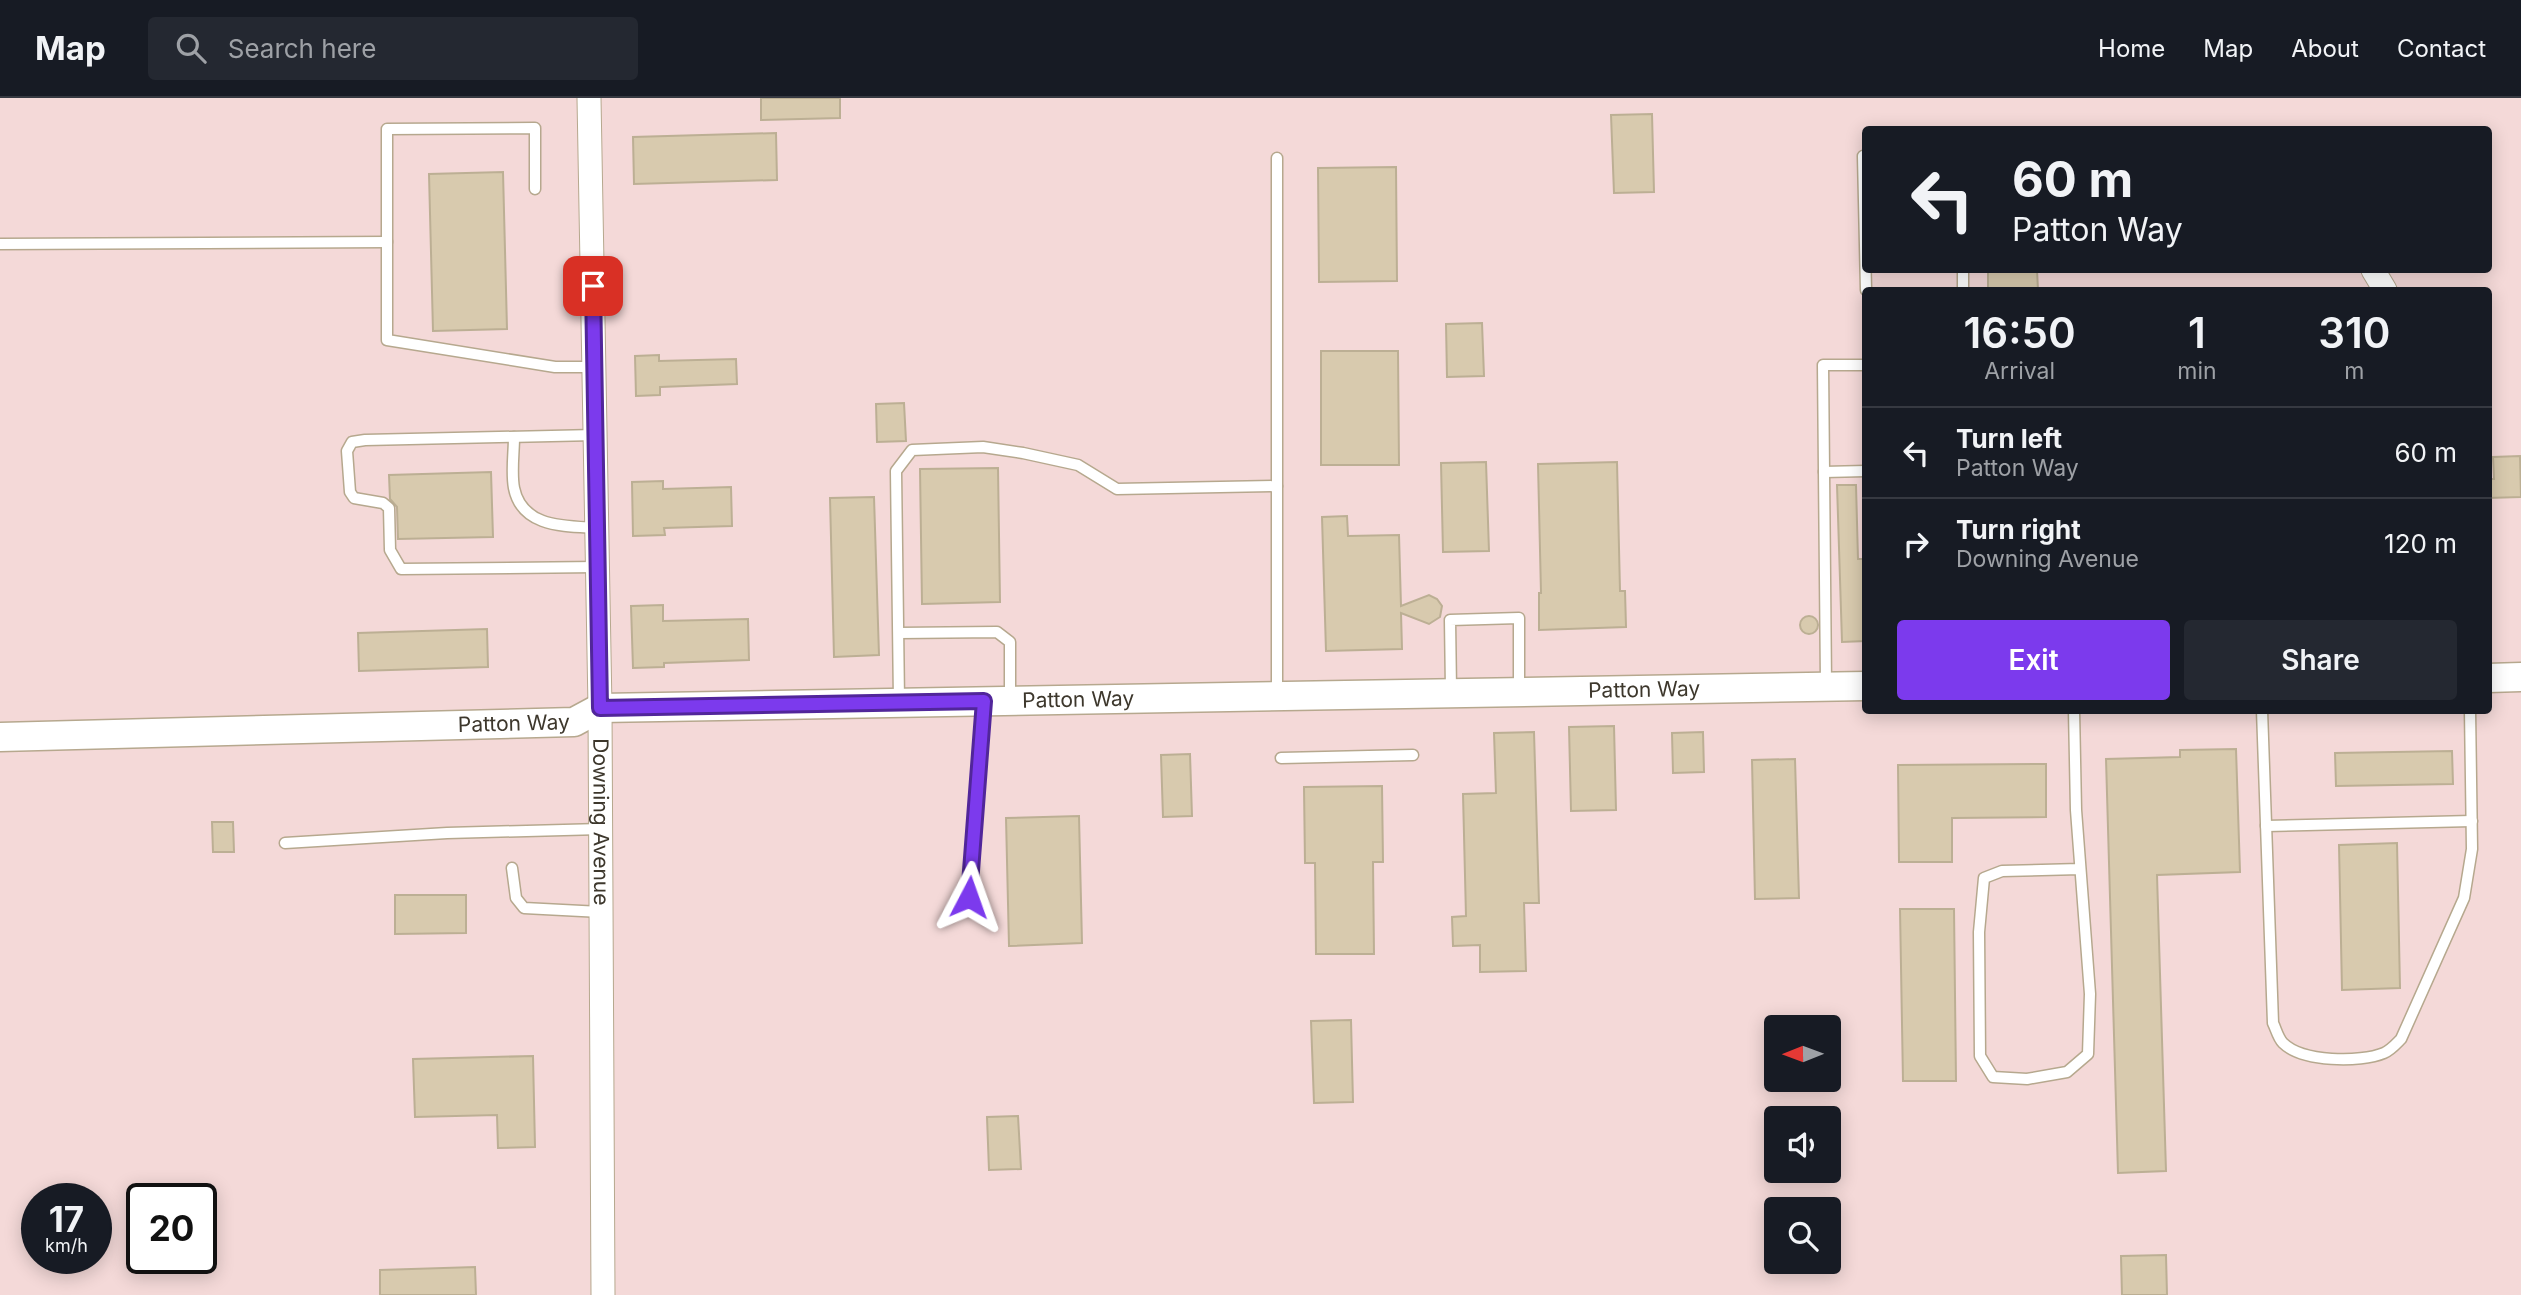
<!DOCTYPE html>
<style>
:root{--surface:#171b24;--page:#242831;--text:#f1f3f6;--muted:#9ea1a6;--line:#363941;--accent:#7c3aed}
body{margin:0;font-family:Inter,sans-serif;background:var(--page);color:var(--text);height:100vh;display:flex;flex-direction:column;font-size:26px;white-space:nowrap}
*{box-sizing:border-box;margin:0}
p{font-size:23px;color:var(--muted)}
.icon{flex:none;width:38px;height:38px;fill:none;stroke:currentColor;stroke-width:2;stroke-linecap:round;stroke-linejoin:round}
.map{position:relative;flex:1;overflow:hidden}
.panel{position:absolute;left:1862px;top:189px;width:630px;height:427px;display:flex;flex-direction:column;background:var(--surface);border-radius:7px;box-shadow:0 4px 18px #0003}
.panel>*{flex:none}
.hud{position:absolute;left:1862px;top:28px;width:630px;height:147px;border-radius:7px;box-shadow:0 4px 18px #0003;background:#171b24;color:var(--text);overflow:hidden}
.needle{width:46px;rotate:269deg}
.tools{position:absolute;left:1764px;top:917px;display:grid;gap:14px}
.tools a{display:grid;place-items:center;width:77px;height:77px;border-radius:7px;background:var(--surface);box-shadow:0 4px 18px #0003;font-size:35px}
.speed{position:absolute;left:21px;top:1085px;display:flex;gap:14px;font-size:35px;font-weight:700;text-align:center}
.speed>*{display:grid;place-content:center;width:91px;height:91px;border-radius:50%;background:var(--surface);box-shadow:0 4px 18px #0003;line-height:1}
.speed small{font-size:18px;font-weight:400}
.speed .limit{border:4px solid #111;border-radius:10px;background:#fff;color:#111}
.pin{position:absolute;display:grid;place-items:center;width:60px;height:60px;color:#fff;margin:-30px;border-radius:14px;box-shadow:0 4px 10px #0006}
.me{position:absolute;width:77px;margin:-38px;rotate:4deg;stroke-linejoin:round;filter:drop-shadow(0 0 5px #0008)}
.turn{display:flex;align-items:center;gap:24px;height:147px;padding:0 35px;font-size:32px}
.turn .icon{width:91px;height:91px;stroke-width:2.5}
.turn b{display:block;font-size:49px;line-height:60px}
.eta{display:flex;justify-content:space-evenly;align-items:center;height:119px;text-align:center}
.eta b{font-size:42px;font-weight:600;line-height:49px}
.button{display:flex;gap:14px;margin-top:auto;padding:14px 35px}
.button a{flex:1;height:80px;border-radius:7px;background:var(--accent);color:#fff;font-size:28px;font-weight:600;line-height:80px;text-align:center}
.button a+a{background:var(--page);color:var(--text)}
ul{padding:0;list-style:none}
li{display:flex;align-items:center;gap:21px;height:91px;padding:0 35px;border-top:2px solid var(--line)}
li div{flex:1}
li b{display:block;font-size:26px}
li em{font-style:normal}
header{display:flex;align-items:center;gap:42px;box-sizing:border-box;height:98px;padding:0 35px;background:var(--surface);border-bottom:2px solid var(--line)}
header strong{font-size:33px}
nav{display:flex;gap:38px;margin-inline-start:auto;font-size:24px}
.search{width:490px;height:63px;background:var(--page);display:flex;align-items:center;gap:18px;box-sizing:border-box;padding:0 24px;border-radius:7px;color:var(--muted);font-size:26px}
.map>svg:first-child{display:block}
.industrial{fill:#f4d9d8;fill-rule:evenodd}
.building{fill:#d8caae;stroke:#bcaf94;stroke-width:2}
.lines{fill:none;stroke-linecap:round;stroke-linejoin:round}
.service-casing{stroke:#b6a88e;stroke-width:13}
.minor-casing{stroke:#b6a88e;stroke-width:25}
.tertiary-casing{stroke:#b6a88e;stroke-width:31}
.service{stroke:#fff;stroke-width:10}
.minor{stroke:#fff;stroke-width:23}
.tertiary{stroke:#fff;stroke-width:28}
.route-casing{stroke:#51269a;stroke-width:18}
.route{stroke:#7c3aed;stroke-width:12}
.labels{text-anchor:middle;stroke-width:6;stroke-linejoin:round;paint-order:stroke}
.street-label{font-size:21px;fill:#3d372c;stroke:#fff}
</style>
<header>
<strong>Map</strong>
<div class="search"><svg class="icon" aria-label="search" viewBox="0 0 24 24"><circle cx="10" cy="10" r="6"/><path d="M15 15l6 6"/></svg>Search here</div>
<nav><a>Home</a><a>Map</a><a>About</a><a>Contact</a></nav>
</header>
<div class="map">
<svg width="2521" height="1197" viewBox="0 0 2521 1197">
<rect width="100%" height="100%" fill="#f7e9cd"/>
<path class="industrial" d="M0,0h2521v1197h-2521zM1866,32h622v140h-622zM1866,192h622v420h-622zM1776,929h53v53h-53zM1776,1020h53v53h-53zM37,1101h59v59h-59zM142,1101h59v59h-59zM1776,1111h53v53h-53z"/>
<g class="building">
<path d="M761,0h79v20l-79,2z"/>
<path d="M1652,16l2,78 -40,1 -3,-78z"/>
<path d="M776,35l1,47 -143,4 -1,-47z"/>
<path d="M1396,69l1,114 -78,1 -1,-114z"/>
<path d="M503,74l4,157 -74,2 -4,-157z"/>
<path d="M1988,172h49l1,20h-50z"/>
<path d="M1482,225l2,53 -37,1 -1,-53z"/>
<path d="M1321,253h77l1,114h-78z"/>
<path d="M659,257v6l77,-2 1,25 -77,3v8l-24,1 -1,-40z"/>
<path d="M904,305l2,38 -29,1 -1,-38z"/>
<path d="M2520,358l1,41 -33,1v-19h6l-1,-22z"/>
<path d="M1486,364l3,89 -46,1 -2,-89z"/>
<path d="M1617,364l3,129h5l1,36 -87,3v-37h2l-3,-129z"/>
<path d="M998,370l2,134 -78,2 -2,-135z"/>
<path d="M491,374l2,65 -95,2 -1,-32 -7,-8 -1,-24z"/>
<path d="M663,383v8l68,-2 1,39 -68,2 1,7 -32,1 -1,-54z"/>
<path d="M1837,387h19l2,74h8v82l-24,1z"/>
<path d="M874,399l5,158 -45,2 -4,-159z"/>
<path d="M1347,418l1,20 51,-1 2,71 28,-11 8,4 5,7 -2,11 -11,7 -28,-11 1,36 -76,2 -4,-134z"/>
<path d="M663,507v16l85,-2 1,41 -85,3v4l-31,1 -2,-62z"/>
<circle cx="1809" cy="527" r="9"/>
<path d="M487,531l1,38 -129,4 -1,-38z"/>
<path d="M1614,628l2,84 -45,1 -2,-84z"/>
<path d="M1534,634l5,171h-15l2,68 -46,1v-27l-27,1 -1,-29 14,-1 -3,-122 33,-1 -2,-60z"/>
<path d="M1703,634l1,40 -31,1 -1,-40z"/>
<path d="M2236,651l4,123 -83,3 9,296 -48,2 -12,-414 74,-2v-7z"/>
<path d="M2452,653l1,33 -117,2 -1,-33z"/>
<path d="M1190,656l2,62 -29,1 -2,-62z"/>
<path d="M1795,661l4,139 -44,1 -3,-139z"/>
<path d="M2046,666v53l-94,1v44h-53l-1,-97z"/>
<path d="M1382,688l1,76h-10l1,92h-58l-1,-91h-10l-1,-76z"/>
<path d="M1079,718l3,127 -73,3 -3,-128z"/>
<path d="M212,724h21l1,30h-21z"/>
<path d="M2397,745l3,145 -58,2 -3,-145z"/>
<path d="M395,797h71v38l-71,1z"/>
<path d="M1900,811h54l2,172h-53z"/>
<path d="M1351,922l2,82 -39,1 -3,-82z"/>
<path d="M533,958l2,91 -37,1 -1,-33 -82,2 -2,-58z"/>
<path d="M1018,1018l3,53 -32,1 -2,-53z"/>
<path d="M2166,1157l1,40h-45l-1,-39z"/>
<path d="M475,1169l1,28h-96v-25z"/>
</g>
<g class="lines">
<g class="service-casing">
<g id="service">
<path d="M1866,58h-3l3,134"/>
<path d="M1277,60v536"/>
<path d="M535,91v-61l-148,1v211l168,27h39"/>
<path d="M0,146l387,-2"/>
<path d="M1963,172v20"/>
<path d="M595,337l-230,5 -13,2 -5,9 3,41 4,6 29,5 6,5 1,42 11,19 196,-2"/>
<path d="M514,339c0,16 -3,35 0,51 8,40 51,38 83,40"/>
<path d="M1824,374l42,-1"/>
<path d="M899,535l98,-1 13,10v56"/>
<path d="M1826,586l-3,-319h43"/>
<path d="M1451,592l-1,-70 69,-2v72"/>
<path d="M899,603l-3,-230 16,-21 71,-3 40,6 55,12 39,24 160,-3"/>
<path d="M2074,612l2,100 14,184 -2,60 -21,18 -40,7 -34,-2 -13,-21 -1,-124 5,-54 18,-7 78,-2"/>
<path d="M2262,612l11,313c3,6 5,15 10,20 19,19 77,20 101,10 7,-3 12,-9 17,-14l63,-141 8,-49 -2,-139"/>
<path d="M1281,660l132,-3"/>
<path d="M2266,728l206,-5"/>
<path d="M285,745l162,-10 154,-4"/>
<path d="M512,770l4,30 8,10 77,4"/>
<path d="M969,799l14,-193"/>
</g>
</g>
<g class="minor-casing">
<g id="minor">
<path id="s1" d="M589,0l11,610 3,587"/>
<path d="M2373,172l12,20"/>
</g>
</g>
<g class="tertiary-casing">
<g id="tertiary">
<path d="M2488,580l33,-1"/>
<path id="s2" d="M0,639l574,-15 26,-14 1266,-22"/>
</g>
</g>
<use href="#service" class="service"/>
<use href="#minor" class="minor"/>
<use href="#tertiary" class="tertiary"/>
</g>
<g class="lines">
<g class="route-casing">
<path id="route" d="M593,188l7,422 384,-7 -15,196"/>
</g>
<use href="#route" class="route"/>
</g>
<g class="labels">
<g class="street-label">
<text dy="7" stroke="none"><textPath href="#s2" startOffset="1648">Patton Way</textPath></text>
<text dy="7" stroke="none"><textPath href="#s2" startOffset="1082">Patton Way</textPath></text>
<text dy="7" stroke="none"><textPath href="#s2" startOffset="514">Patton Way</textPath></text>
<text dy="7" stroke="none"><textPath href="#s1" startOffset="724">Downing Avenue</textPath></text>
</g>
</g>
</svg>
<div class="tools">
<a><svg class="needle" viewBox="-14 -14 28 28"><path d="M0-13l5 13h-10z" fill="#e53935"/><path d="M0 13l5-13h-10z" fill="#9ea1a6"/></svg></a>
<a><svg class="icon" aria-label="sound" viewBox="0 0 24 24"><path d="M4 9h4l5-4v14l-5-4H4zM17 9q2 3 0 6"/></svg></a>
<a><svg class="icon" aria-label="search" viewBox="0 0 24 24"><circle cx="10" cy="10" r="6"/><path d="M15 15l6 6"/></svg></a>
</div>
<div class="speed"><div>17<small>km/h</small></div><div class="limit">20</div></div>
<div class="pin" style="left:593px;top:188px;background:#d93025"><svg class="icon" aria-label="arrive" viewBox="0 0 24 24"><path d="M6 21V4h12l-3 4 3 4H6"/></svg></div>
<svg class="me" style="left:969px;top:799px" viewBox="-20 -20 40 40"><path d="M0-17L14 15 0 8-14 15z" fill="#7c3aed" stroke="#fff" stroke-width="4"/></svg>
<div class="hud">
<div class="turn"><svg class="icon" aria-label="left" viewBox="0 0 24 24"><path d="M17 20v-9H6M10 6l-5 5 5 5"/></svg><div><b>60 m</b>Patton Way</div></div>
</div>
<section class="panel">
<div class="eta">
<div><b>16:50</b><p>Arrival</p></div>
<div><b>1</b><p>min</p></div>
<div><b>310</b><p>m</p></div>
</div>
<ul>
<li><svg class="icon" aria-label="left" viewBox="0 0 24 24"><path d="M17 20v-9H6M10 6l-5 5 5 5"/></svg><div><b>Turn left</b><p>Patton Way</p></div><em>60 m</em></li>
<li><svg class="icon" aria-label="right" viewBox="0 0 24 24"><path d="M7 20v-9h11M14 6l5 5-5 5"/></svg><div><b>Turn right</b><p>Downing Avenue</p></div><em>120 m</em></li>
</ul>
<div class="button"><a>Exit</a><a>Share</a></div>
</section>
</div>
